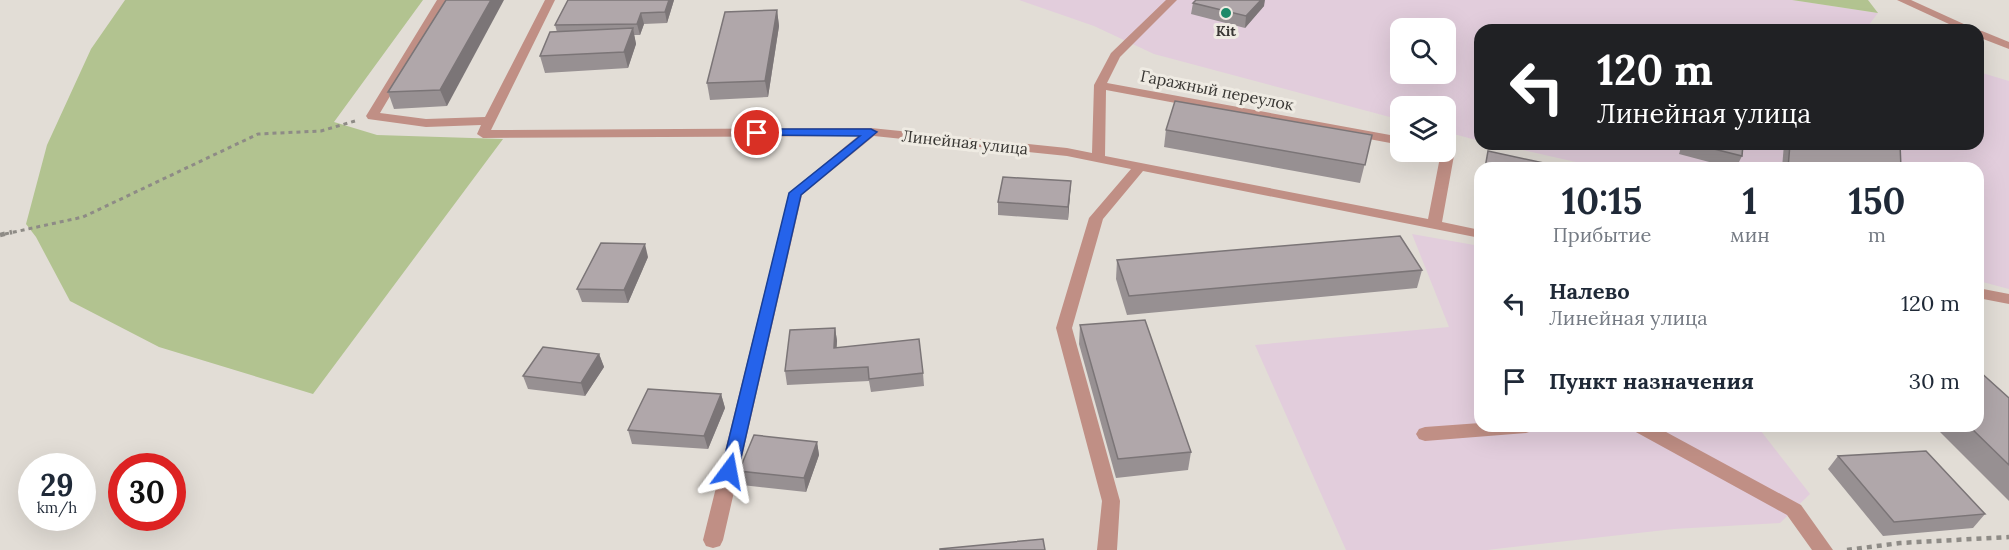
<!DOCTYPE html>
<html lang="ru">
<meta charset="utf-8">
<style>
:root{--surface:#fff;--page:#f6f6f7;--text:#1f2937;--muted:#747a83}
body{margin:0;font-family:Lora,serif;background:var(--page);color:var(--text);height:100vh;display:flex;flex-direction:column;font-size:22px;white-space:nowrap}
*{box-sizing:border-box;margin:0}
p{font-size:20px;color:var(--muted)}
.icon{flex:none;width:33px;height:33px;fill:none;stroke:currentColor;stroke-width:2;stroke-linecap:round;stroke-linejoin:round}
.map{position:relative;flex:1;overflow:hidden}
.details{position:absolute;left:1474px;top:162px;width:510px;height:270px;display:flex;flex-direction:column;background:var(--surface);border-radius:18px;box-shadow:0 6px 24px #0002}
.details>*{flex:none}
.banner{position:absolute;left:1474px;top:24px;width:510px;height:126px;border-radius:18px;box-shadow:0 6px 24px #0002;background:#202124;color:#fff;overflow:hidden}
.fabs{position:absolute;left:1390px;top:18px;display:grid;gap:12px}
.fabs a{display:grid;place-items:center;width:66px;height:66px;border-radius:12px;background:var(--surface);box-shadow:0 6px 24px #0002;font-size:30px}
.speed{position:absolute;left:18px;top:453px;display:flex;gap:12px;font-size:30px;font-weight:700;text-align:center}
.speed>*{display:grid;place-content:center;width:78px;height:78px;border-radius:50%;background:var(--surface);box-shadow:0 6px 24px #0002;line-height:1}
.speed small{font-size:15px;font-weight:400}
.speed .limit{border:9px solid #d22;background:#fff;color:#111}
.pin{position:absolute;display:grid;place-items:center;width:51px;height:51px;color:#fff;margin:-26px;border:3px solid #fff;border-radius:50%;box-shadow:0 2px 6px #0007}
.me{position:absolute;width:66px;margin:-33px;rotate:13deg;stroke-linejoin:round;filter:drop-shadow(0 0 4px #0008)}
.turn{display:flex;align-items:center;gap:21px;height:126px;padding:0 24px;font-size:27px}
.turn .icon{width:78px;height:78px;stroke-width:2.5}
.turn b{display:block;font-size:42px;line-height:51px}
.eta{display:flex;justify-content:space-evenly;align-items:center;height:102px;text-align:center}
.eta b{font-size:36px;font-weight:700;line-height:42px}
ul{padding:0;list-style:none}
li{display:flex;align-items:center;gap:18px;height:78px;padding:0 24px}
li div{flex:1}
li b{display:block;font-size:22px}
li em{font-style:normal}
.map>svg:first-child{display:block}
.industrial{fill:#e2cddc;fill-rule:evenodd}
.green{fill:#b2c390}
.lines{fill:none;stroke-linecap:round;stroke-linejoin:round}
.path-far1{stroke:#8e8b86;stroke-width:3;stroke-dasharray:4 4;stroke-linecap:butt}
.path{stroke:#8e8b86;stroke-width:4.5;stroke-dasharray:5 5;stroke-linecap:butt}
.minor{fill:#c08f85;fill-rule:evenodd}
.wall{fill:#979092}
.shaded-wall{fill:#7b7577}
.building{fill:#b0a7aa;stroke:#7b7577;stroke-width:1.5}
.route{fill:#2563eb;stroke:#184099;stroke-width:1.5}
.poi-dot{fill:#1c8a69;stroke:#efebe3;stroke-width:2}
.labels{text-anchor:middle;stroke-width:6;stroke-linejoin:round;paint-order:stroke}
.far-poi-label{font-size:14px;font-weight:bold;fill:#383633;stroke:#efebe3}
.street-label{font-size:16px;fill:#383633;stroke:#efebe3}
</style>
<div class="map">
<svg width="2009" height="550" viewBox="0 0 2009 550">
<rect width="100%" height="100%" fill="#e2ddd6"/>
<g class="industrial">
<path d="M1019,0h773l86,13 -10,13v4h-388v111l-34,-9v-26h-45v14l-247,-66 -60,-28zM1401,28h45v46h-45z"/>
<path d="M1979,72l30,9v208l-30,-8 -1,-113h-376l-106,-24h482z"/>
<path d="M1412,234l68,12v180h277l53,68 -30,29 -106,6 -187,21h-141l-91,-205 194,-18z"/>
</g>
<g class="green">
<path d="M125,0h298l-89,122 43,13 126,4 -190,255 -154,-47 -89,-46 -34,-64 -10,-13 21,-79 44,-96z"/>
<path d="M1792,0h76l10,13z"/>
</g>
<g class="lines">
<path class="path-far1" d="M5,234l78,-17 175,-83 63,-3 34,-10"/>
<g class="path">
<path d="M0,235l12,-3"/>
<path d="M1847,550l53,-7 109,-6"/>
</g>
<g class="minor">
<path d="M437,0h10l-67,113 46,6 59,-2 60,-117h10l-64,130 380,-2 196,20 25,5 2,-68 17,-32 55,-53h11l-57,57 -13,26 294,54v8l-295,-55 -1,66 323,63 13,-67h5v-6l8,1 1,3 -13,72 38,8v8l-337,-67 -40,48 -31,109 48,173 -3,49h-20l5,-49 -46,-173 33,-110 42,-49 -64,-13 -193,-20 -72,59 -79,345 -3,6 -7,2 -7,-2 -3,-6 86,-347 69,-57 -375,2 -6,-4 4,-9 -55,2 -58,-8 -2,-3z"/>
<path d="M1897,0h14l66,30h-15z"/>
<path d="M1977,30l5,1 27,11v7l-31,-12z"/>
<path d="M1978,288l31,6v10l-31,-6z"/>
<path d="M1480,423v3h55l-3,5 -6,2 -101,8 -6,-2 -3,-5 3,-5 6,-2z"/>
<path d="M1631,426h24l146,79 32,45h-21l-25,-35 -153,-84z"/>
</g>
</g>
<g class="wall">
<path d="M446,0l1,106 -53,3 -6,-17z"/>
<path d="M568,0h106l-7,23 -23,1 -4,11h-6l2,9 -8,24 -83,5 -5,-17 17,-24 -2,-7z"/>
<path d="M1193,3l71,3 -19,22 -54,-14z"/>
<path d="M777,10l2,16 -11,71 -58,3 -3,-17z"/>
<path d="M1166,130l206,5 -12,48 -196,-36z"/>
<path d="M1682,144h61l-1,12 -6,12h-4l-53,-14z"/>
<path d="M1784,144h116l1,24h-119z"/>
<path d="M1071,181l-3,39 -70,-5v-13z"/>
<path d="M1480,188v12h-2z"/>
<path d="M648,257l-20,46 -46,-1 -5,-13z"/>
<path d="M1117,260l305,10 -5,18 -290,27 -11,-36z"/>
<path d="M1080,325l111,127 -3,18 -72,8 -37,-134z"/>
<path d="M835,328l2,13 -1,7 87,25 1,13 -53,6 -2,-11 -82,4 -2,-14z"/>
<path d="M599,354l5,13 -19,29 -57,-7 -5,-13z"/>
<path d="M721,394l4,14 -17,41 -76,-5 -4,-14z"/>
<path d="M2009,398v103l-75,-75h44z"/>
<path d="M817,442l2,13 -13,37 -64,-7 -3,-14z"/>
<path d="M1838,456l147,58 -12,14 -90,8 -55,-67z"/>
</g>
<g class="shaded-wall">
<path d="M491,0h13l-57,106 -7,-16z"/>
<path d="M669,0h5l-7,23 -2,-11z"/>
<path d="M1261,0h4l-1,6 -19,22 1,-12z"/>
<path d="M777,10l2,16 -11,71 -3,-16z"/>
<path d="M641,13l3,11 -4,11 -3,-11z"/>
<path d="M633,28l3,16 -8,24 -4,-16z"/>
<path d="M1071,181l-3,39v-13z"/>
<path d="M645,244l3,13 -20,46 -4,-13z"/>
<path d="M835,328l2,13 -1,20 -2,-13z"/>
<path d="M599,354l5,13 -19,29 -4,-13z"/>
<path d="M721,394l4,14 -17,41 -4,-13z"/>
<path d="M817,442l2,13 -13,37 -2,-14z"/>
</g>
<g class="building">
<path d="M446,0h45l-51,90 -52,2z"/>
<path d="M568,0h101l-4,12 -24,1 -4,11 -82,1z"/>
<path d="M1196,0h65l-15,16 -53,-13z"/>
<path d="M777,10l-12,71 -58,2 18,-71z"/>
<path d="M633,28l-9,24 -84,4 10,-24z"/>
<path d="M1175,101l197,34 -7,30 -199,-35z"/>
<path d="M1694,144h49l-1,12z"/>
<path d="M1790,144h110l1,24h-113z"/>
<path d="M1488,151l79,17h-82z"/>
<path d="M1003,177l68,4 -3,26 -70,-5z"/>
<path d="M1400,236l22,34 -293,26 -12,-36z"/>
<path d="M601,243l44,1 -21,46 -47,-1z"/>
<path d="M1145,320l46,132 -73,7 -38,-134z"/>
<path d="M835,328l-1,20 85,-9 4,34 -54,6 -1,-12 -83,4 5,-41z"/>
<path d="M543,347l56,7 -18,29 -58,-7z"/>
<path d="M1978,370l31,28v67l-40,-39h9z"/>
<path d="M648,389l73,5 -17,42 -76,-6z"/>
<path d="M754,435l63,7 -13,36 -65,-7z"/>
<path d="M1926,451l59,63 -91,8 -56,-66z"/>
<path d="M1043,539l2,11h-105v-1z"/>
</g>
<path class="route" d="M757,129h114l6,3 -76,63 -63,276 -3,4 -6,2 -6,-2 -2,-4 68,-278 71,-57 -107,-1v-5z"/>
<circle class="poi-dot" cx="1226" cy="13" r="6"/>
<g class="labels">
<g class="far-poi-label">
<text x="1226" y="36">Kit</text>
</g>
<g class="street-label">
<text transform="translate(1217 90) rotate(11)" y="6">Гаражный переулок</text>
<text transform="translate(965 142) rotate(6)" y="6">Линейная улица</text>
</g>
</g>
</svg>
<div class="fabs">
<a><svg class="icon" aria-label="search" viewBox="0 0 24 24"><circle cx="10" cy="10" r="6"/><path d="M15 15l6 6"/></svg></a>
<a><svg class="icon" aria-label="layers" viewBox="0 0 24 24"><path d="M12 4l9 5-9 5-9-5zM3 14l9 5 9-5"/></svg></a>
</div>
<div class="speed"><div>29<small>km/h</small></div><div class="limit">30</div></div>
<div class="pin" style="left:757px;top:133px;background:#d93025"><svg class="icon" aria-label="arrive" viewBox="0 0 24 24"><path d="M6 21V4h12l-3 4 3 4H6"/></svg></div>
<svg class="me" style="left:729px;top:471px" viewBox="-20 -20 40 40"><path d="M0-17L14 15 0 8-14 15z" fill="#2563eb" stroke="#fff" stroke-width="4"/></svg>
<div class="banner">
<div class="turn"><svg class="icon" aria-label="left" viewBox="0 0 24 24"><path d="M17 20v-9H6M10 6l-5 5 5 5"/></svg><div><b>120 m</b>Линейная улица</div></div>
</div>
<section class="details">
<div class="eta">
<div><b>10:15</b><p>Прибытие</p></div>
<div><b>1</b><p>мин</p></div>
<div><b>150</b><p>m</p></div>
</div>
<ul>
<li><svg class="icon" aria-label="left" viewBox="0 0 24 24"><path d="M17 20v-9H6M10 6l-5 5 5 5"/></svg><div><b>Налево</b><p>Линейная улица</p></div><em>120 m</em></li>
<li><svg class="icon" aria-label="arrive" viewBox="0 0 24 24"><path d="M6 21V4h12l-3 4 3 4H6"/></svg><div><b>Пункт назначения</b></div><em>30 m</em></li>
</ul>
</section>
</div>
